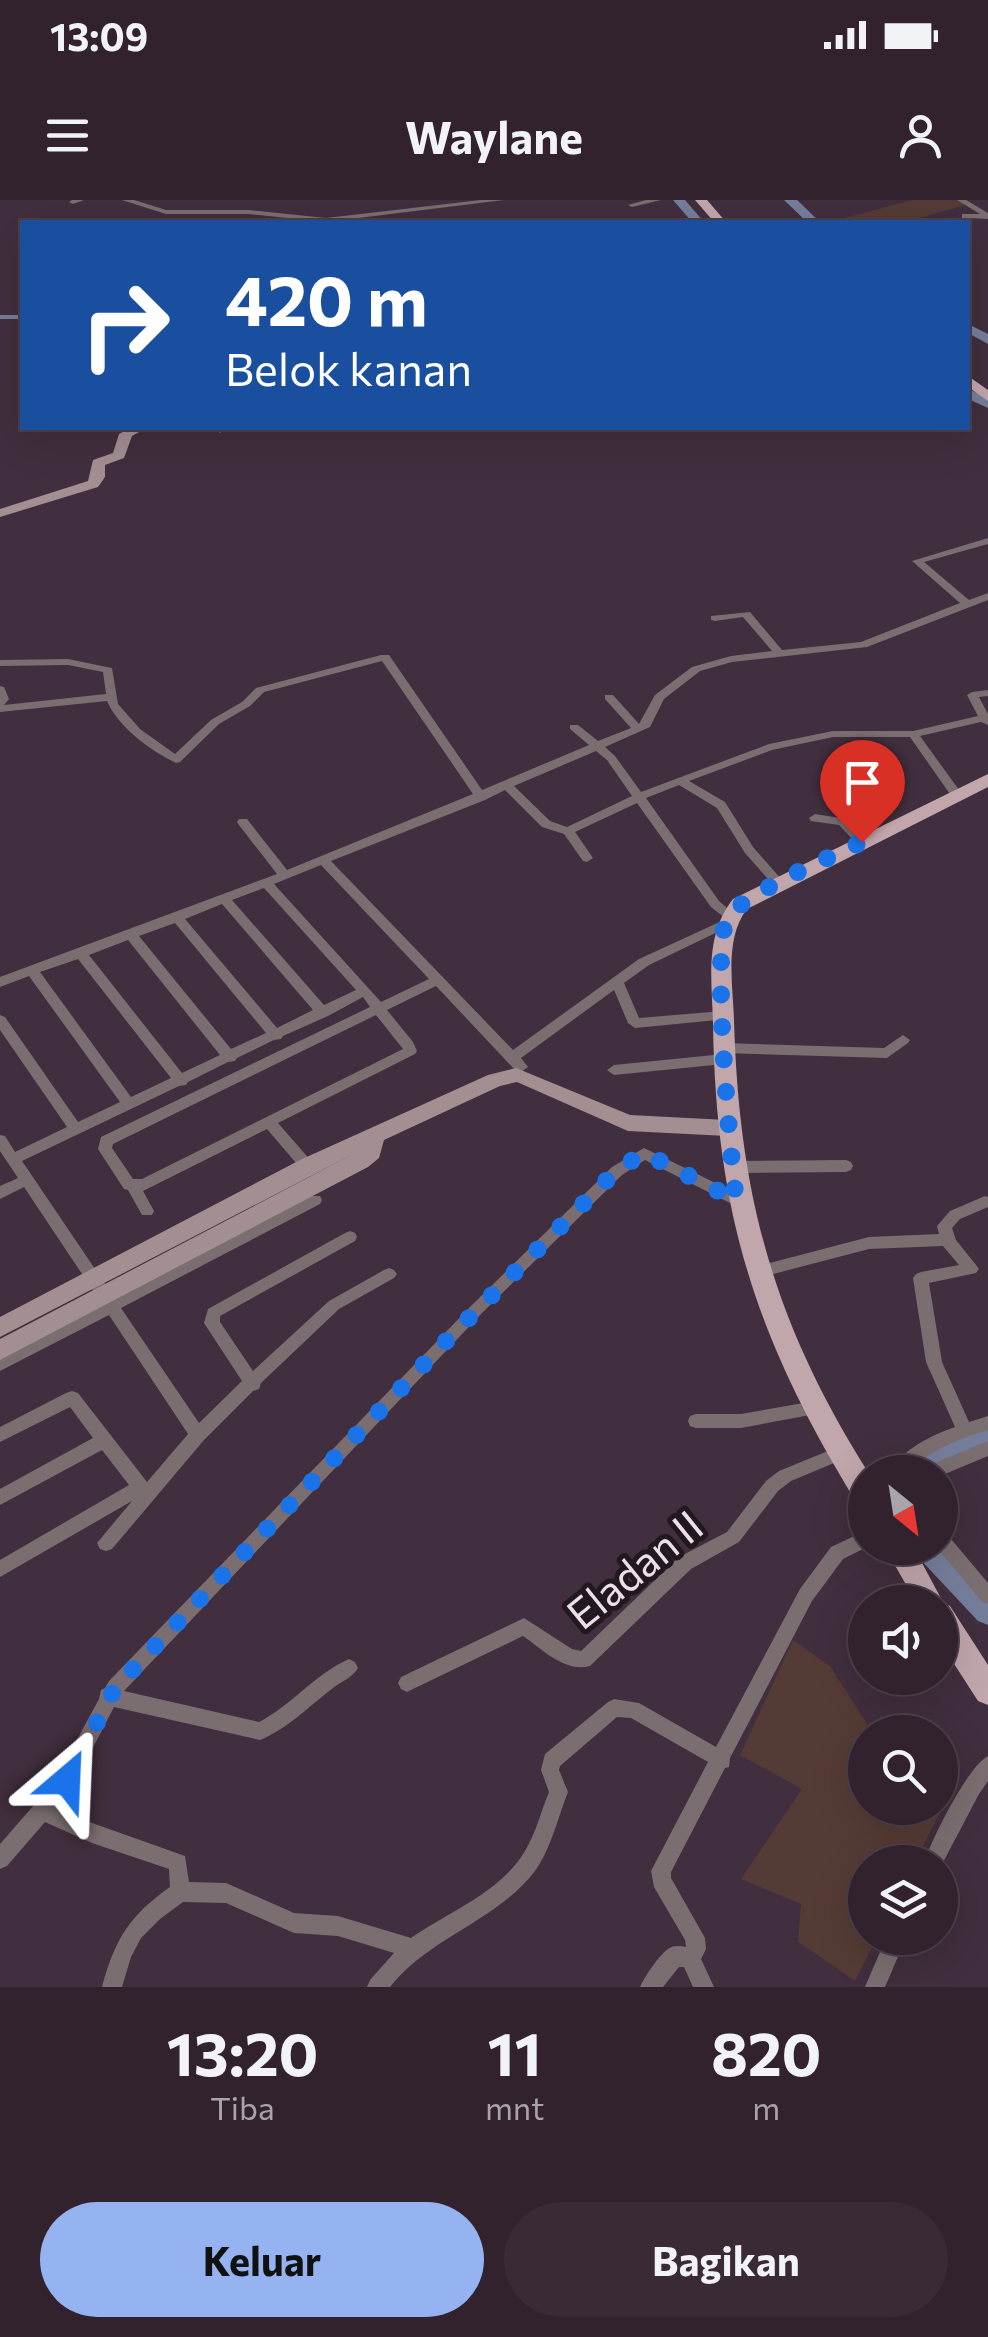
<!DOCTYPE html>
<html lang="id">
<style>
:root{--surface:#31222e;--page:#392a36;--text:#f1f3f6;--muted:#a8a4aa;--line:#4c3f4a;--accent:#95b2f1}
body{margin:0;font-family:Commissioner,sans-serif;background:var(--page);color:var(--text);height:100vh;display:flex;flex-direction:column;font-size:38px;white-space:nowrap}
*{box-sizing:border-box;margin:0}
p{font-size:32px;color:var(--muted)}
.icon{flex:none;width:55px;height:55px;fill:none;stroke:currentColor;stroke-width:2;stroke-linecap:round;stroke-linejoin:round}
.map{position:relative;height:1787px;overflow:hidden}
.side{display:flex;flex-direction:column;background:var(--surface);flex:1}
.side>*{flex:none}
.hud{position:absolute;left:20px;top:20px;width:950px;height:210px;border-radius:0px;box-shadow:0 10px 40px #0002,0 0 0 2px var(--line);background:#1a4fa0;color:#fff;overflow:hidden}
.needle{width:65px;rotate:150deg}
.controls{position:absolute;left:848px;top:1255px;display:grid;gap:20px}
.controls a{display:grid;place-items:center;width:110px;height:110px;border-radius:50%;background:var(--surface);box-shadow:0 10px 40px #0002,0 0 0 2px var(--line);font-size:50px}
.pin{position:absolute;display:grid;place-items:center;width:85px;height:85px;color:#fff;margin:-102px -42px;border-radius:50% 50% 50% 0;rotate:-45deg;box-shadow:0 0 10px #0007}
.pin .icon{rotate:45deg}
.me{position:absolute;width:110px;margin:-55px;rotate:26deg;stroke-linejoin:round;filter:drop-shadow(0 0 8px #0008)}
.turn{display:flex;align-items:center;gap:35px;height:210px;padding:0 40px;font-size:45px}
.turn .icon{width:130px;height:130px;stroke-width:2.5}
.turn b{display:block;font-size:70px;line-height:85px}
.eta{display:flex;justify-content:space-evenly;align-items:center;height:170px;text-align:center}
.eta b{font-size:60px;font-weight:700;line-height:70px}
.primary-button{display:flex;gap:20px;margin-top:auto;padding:20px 40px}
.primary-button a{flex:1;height:115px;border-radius:60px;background:var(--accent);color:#111;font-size:40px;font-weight:700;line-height:115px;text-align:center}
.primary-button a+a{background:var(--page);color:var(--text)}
.status{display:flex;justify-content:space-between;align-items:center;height:70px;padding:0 50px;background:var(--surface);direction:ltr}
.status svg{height:28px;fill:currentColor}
header{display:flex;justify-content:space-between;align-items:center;height:130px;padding:0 40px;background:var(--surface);font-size:45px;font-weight:700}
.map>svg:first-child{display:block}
.green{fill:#553b35}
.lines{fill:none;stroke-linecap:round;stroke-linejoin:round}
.canal{fill:#747e9b;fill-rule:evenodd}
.river{fill:#747e9b;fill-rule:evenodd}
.street{fill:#7b6e71;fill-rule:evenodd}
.secondary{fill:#a38e92;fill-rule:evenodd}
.primary{fill:#c1a6ac;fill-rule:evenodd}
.route{stroke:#1a73e8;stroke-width:18;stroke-dasharray:0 32.4}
.labels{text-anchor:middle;stroke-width:10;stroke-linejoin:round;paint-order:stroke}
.near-street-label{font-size:42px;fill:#ecdfea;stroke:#221920}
</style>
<div class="status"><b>13:09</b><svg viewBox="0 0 49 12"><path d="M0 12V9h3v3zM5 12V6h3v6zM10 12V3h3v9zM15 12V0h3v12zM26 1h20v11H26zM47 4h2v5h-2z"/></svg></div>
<header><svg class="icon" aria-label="menu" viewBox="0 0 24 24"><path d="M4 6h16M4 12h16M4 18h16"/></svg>Waylane<svg class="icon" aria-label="person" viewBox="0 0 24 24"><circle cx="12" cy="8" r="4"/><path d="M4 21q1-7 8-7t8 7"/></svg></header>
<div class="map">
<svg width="988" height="1787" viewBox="0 0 988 1787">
<rect width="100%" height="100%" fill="#412e3e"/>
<g class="green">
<path d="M912,0h48l6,5 -61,17 -64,-3z"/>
<path d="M793,1440l37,26 42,66h-7v76h75v-36l16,9 -41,81h-50v76h12l-22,43 -57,-39 3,-38 -60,-25 61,-90 -62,-34z"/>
</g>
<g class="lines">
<rect class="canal" x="0" y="115" width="22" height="4"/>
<g class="river">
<path d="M673,0h12l19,22h-12z"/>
<path d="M784,0h13l23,22h-13z"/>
<path d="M968,124l20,10v10l-20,-11z"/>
<path d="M968,189l20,9v10l-20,-9z"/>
<path d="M988,1222v24l-19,4 -33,22h-34c10,-25 60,-44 86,-50z"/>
<path d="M940,1341l48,50v34l-10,-4 -60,-64 -4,-9h26z"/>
</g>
<g class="street">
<path d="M72,0h12l-11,4 -4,-2z"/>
<path d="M122,0h12l32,10h83l77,8 155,-18h23l-178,22 -77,-8h-83z"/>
<path d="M646,0h15l-29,7 -4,-2z"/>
<path d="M957,0h9l22,13v6l-19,-1 -1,6 -6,-2v-8h18z"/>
<path d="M214,228h9l1,2 -4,3z"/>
<path d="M988,338v6l-64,18 45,38 19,-7v7l-121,47 -135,15 -32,9 -36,28 -14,28 -45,20 10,9 26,36 128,-48 64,-13h80l65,-15 -11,-21 5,-3 16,-2v6l-9,1 9,17v11l-7,-3 -61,14 42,58 -2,3h-8l-42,-60h-77l-61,13 -83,31 36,21 28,45 30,34 2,3 -2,3h-8l-30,-34 -28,-45 -38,-23 -33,13 73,103 16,14 -2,3h-8l-14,-11 -74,-104 -62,29 18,26 -6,4 -4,-1 -19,-27 -22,-7 -37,-37 -20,10 -154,61 182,189 126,-91 85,-39 4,1 2,3 -2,3 -79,38 -25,18 15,35 84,-7 7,5 -2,3 -93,9 -7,-5 -14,-33 -93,68 7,9 -7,5 -5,-1 -80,-85 -49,24 26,32 4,9 -2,3 -137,69 34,39 2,4 -2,4h-10l-35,-41 -124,62 11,20 -2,4h-10l-14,-25 -4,-1 -26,-40 3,-12 269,-130 -7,-10 -35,19 -45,20 -2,3 -7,1 -37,18 -2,3 -7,1 -40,20 -2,3 -7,1 -157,75 92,136 196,-101h10l2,4 -2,4 -199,104 78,115 43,-42 -38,-58 4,-14 137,-76 5,-2 5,2 2,4 -2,4 -135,75v6l33,49 76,-70 55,-31 5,-2 5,2 3,4 -3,4 -55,31 -78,74 -2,6 -6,2 -49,49 -92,109 -6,2 -6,-2 -3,-6 35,-42 -132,76v-17l129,-75 -27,-35 -102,55v-16l93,-51 -23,-31 -70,35v-15l66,-34 6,-2 6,2 69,89 41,-48 -79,-119 -109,56v-15l102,-52 -78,-117 -24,12v-13l18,-8 -18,-27v-16l5,1 10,16 52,-25 -67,-97v-15l5,2 73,105 42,-20 -91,-126 -29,11v-10l277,-103 -38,-49 -2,-3 2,-3h8l40,51 186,-76 -91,-133 -118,31 -14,14 -31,18 -39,38 -4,1c-25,-12 -58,-36 -69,-62l-107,11v-26l4,1 5,12 -5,6 102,-11 -3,-22 -35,-7 -68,1v-6l68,-1 44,9 6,36 22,25 35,25 36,-34 31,-18 14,-14 125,-33h8l93,135 107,-45 -19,-16v-4h8l20,16 33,-13 -26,-29v-4h8l26,29 16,-29 37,-28 39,-11 41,-5 -29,-34 -28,4 -4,-1v-4l39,-4 32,38 79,-8 99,-39 -48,-42zM596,551l11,9 25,36 -65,31 -17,-6 -36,-35zM321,665l108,114 -48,23 -107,-118zM264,688l92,102 -32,15 -92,-105zM222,704l91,106 -36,18 -92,-109zM175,723l91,110 -35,16 -92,-113zM128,740l92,115 -38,18 -93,-118zM78,759l93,119 -40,19 -91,-125zM376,815l27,34 -261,130h-9l-21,-31 1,-4z"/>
<path d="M815,614l32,5 21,23 -2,3h-8l-19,-20 -28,-4 -2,-3z"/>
<path d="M903,835l7,5 -2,3 -21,15 -164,-5 -7,-5 7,-5 161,5z"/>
<path d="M724,854l7,5 -7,5 -110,11 -7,-5 7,-5z"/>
<path d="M644,948l98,48 2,4 -2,4h-10l-87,-44 -23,15 -141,139 -357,377 135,31c33,-17 56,-48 90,-63l6,3 3,6c-6,10 -16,13 -25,20 -24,18 -44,40 -73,52l-146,-33 -46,89 -11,12 21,10 107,38 4,26 37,1 68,30 44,3 73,22c37,-26 90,-46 114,-87 11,-18 16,-40 24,-59l-8,-22 4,-16 63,-52 6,-3 25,4 77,44 84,-158 31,-42 34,-16v17l-22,11 -31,42 -82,157 -1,9 -4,1 -54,104v6l34,60 1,11 -5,10 13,28h-21l-9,-20h-5l-16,20h-23c4,-9 19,-32 28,-38 6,-4 12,-3 18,-2l-1,-7 -31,-53 -3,-16 57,-109 -77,-44 -14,-1 -57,49 -1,4 9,22c-10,25 -17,57 -33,79 -38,50 -106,66 -145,116h-23l3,-7 24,-27 -56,-17 -44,-3 -68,-30 -43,-1 -23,17 -19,19 -10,19 -9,30h-20c13,-48 27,-71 68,-100l-1,-18 -77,-26 -47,-21 -38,44 -7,3v-25l54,-62 45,-83 2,-9 4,-2 4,-7 362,-375 141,-139z"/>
<path d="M846,960l5,2 2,4 -2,4 -5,2 -114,1 -5,-2 -2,-4 2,-4 5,-2z"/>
<path d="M985,996l3,1v10l-28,12 -8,9 4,12 20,25 3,4 -3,4 -47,10 13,79 27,60 19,-6v14c-29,9 -58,20 -80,42h-18c13,-23 40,-36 65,-45l-29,-65 -13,-84 3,-4 5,-2 38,-7 -16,-19 -74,3 -111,29 -5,-2 -3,-4 3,-4 5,-2 111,-29 70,-3 -2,-8 13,-15z"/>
<path d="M815,1201l6,2 2,5 -2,5 -80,15h-45l-6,-2 -2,-5 2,-5 6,-2h45z"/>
<path d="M988,1241v15l-48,20v-4h-17l2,-5z"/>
<path d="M840,1246l6,2 2,5 -2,5 -55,23 -13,10 -39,51 -48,27 -101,97c-25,7 -48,-17 -67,-30l-110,53 -6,3 -6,-3 -3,-6 3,-6 123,-59 48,31 9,2 98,-94 48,-25 39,-51 13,-10z"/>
<path d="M940,1330l6,3 42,50v21l-6,-2 -45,-54h3z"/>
<path d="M988,1556v25l-9,13 -39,74v-6h-16c8,-23 44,-96 64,-106z"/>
<path d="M886,1738h20l-21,49h-20z"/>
</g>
<g class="secondary">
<path d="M130,228h16l-14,8 -8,22 -19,7v12l-7,10 -98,30v-8l88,-28 5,-21 20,-7 6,-19z"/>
<path d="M516,868l114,47 97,5 7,3 3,5 -3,5 -7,3 -99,-5 -111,-49 -17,4 -116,54 -5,18 -11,9 -368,193v-21l359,-188 -359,186v-20l300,-157 188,-85z"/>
</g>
<g class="primary">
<path d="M695,0h12l19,22h-12z"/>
<path d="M968,176l20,14v11l-20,-14z"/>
<path d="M988,574v13l-241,122c-23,30 -14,75 -13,111 5,176 40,303 134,452h-3v31l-10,-3c-99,-162 -139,-285 -142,-476 -1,-44 -9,-88 20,-125z"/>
<path d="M885,1348h29l30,56 6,2 38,59v40l-10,-4 -38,-59v-40h-24z"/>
</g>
</g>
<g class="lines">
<path class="route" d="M67,1580l48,-92 335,-351 167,-167 27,-17 92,47c-5,-41 -26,-259 -8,-283 17,-24 103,-60 134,-75"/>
</g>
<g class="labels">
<g class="near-street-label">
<text transform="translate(635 1370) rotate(-39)" y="15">Eladan II</text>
</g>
</g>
</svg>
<div class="controls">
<a><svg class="needle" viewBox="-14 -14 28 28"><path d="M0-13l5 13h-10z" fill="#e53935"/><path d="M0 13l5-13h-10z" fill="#a8a4aa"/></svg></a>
<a><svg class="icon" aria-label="sound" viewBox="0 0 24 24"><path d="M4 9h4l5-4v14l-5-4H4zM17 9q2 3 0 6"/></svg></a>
<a><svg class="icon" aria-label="search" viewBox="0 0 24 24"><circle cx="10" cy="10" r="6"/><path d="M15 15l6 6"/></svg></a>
<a><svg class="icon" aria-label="layers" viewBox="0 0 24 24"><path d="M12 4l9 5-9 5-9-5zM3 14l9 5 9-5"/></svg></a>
</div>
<div class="pin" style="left:862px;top:642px;background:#d93025"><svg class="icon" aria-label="arrive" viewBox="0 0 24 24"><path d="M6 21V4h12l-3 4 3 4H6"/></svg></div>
<svg class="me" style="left:67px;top:1580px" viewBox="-20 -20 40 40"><path d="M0-17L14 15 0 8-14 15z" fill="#1a73e8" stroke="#fff" stroke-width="4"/></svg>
<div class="hud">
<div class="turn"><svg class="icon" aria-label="right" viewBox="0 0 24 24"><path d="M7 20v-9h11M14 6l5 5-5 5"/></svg><div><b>420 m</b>Belok kanan</div></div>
</div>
</div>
<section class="side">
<div class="eta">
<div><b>13:20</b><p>Tiba</p></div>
<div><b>11</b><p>mnt</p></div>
<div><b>820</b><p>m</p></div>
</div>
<div class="primary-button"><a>Keluar</a><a>Bagikan</a></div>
</section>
